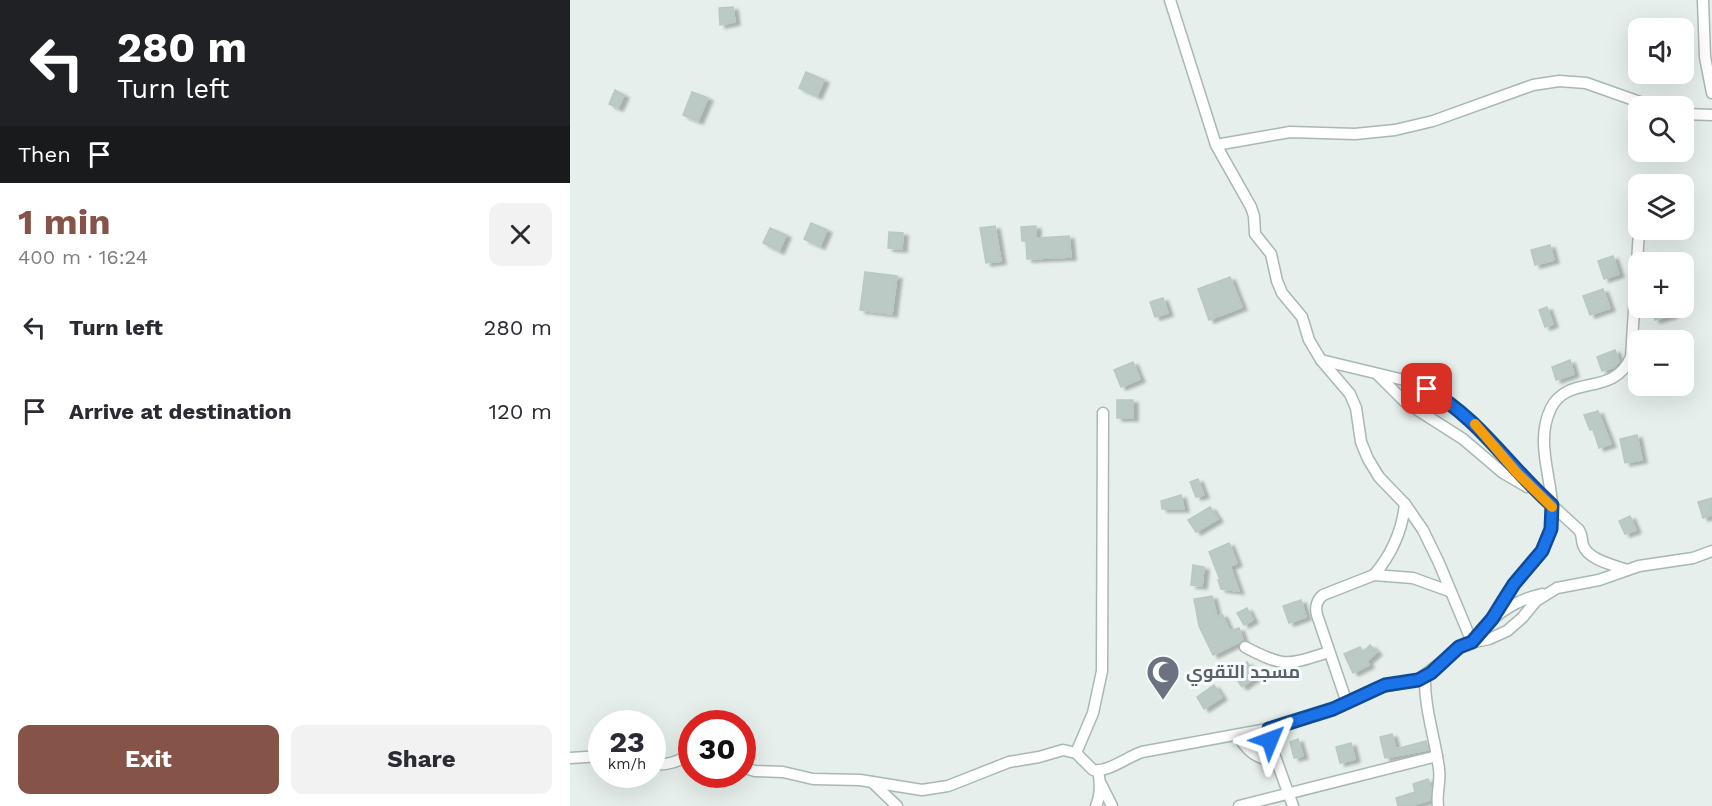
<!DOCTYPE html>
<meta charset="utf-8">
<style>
:root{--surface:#fff;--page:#f2f2f3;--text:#2b2b33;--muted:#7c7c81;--accent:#855347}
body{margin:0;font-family:"Work Sans",Cairo,sans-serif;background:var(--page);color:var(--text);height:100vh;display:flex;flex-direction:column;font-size:22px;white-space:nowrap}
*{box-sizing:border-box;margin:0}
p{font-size:20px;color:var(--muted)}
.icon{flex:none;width:33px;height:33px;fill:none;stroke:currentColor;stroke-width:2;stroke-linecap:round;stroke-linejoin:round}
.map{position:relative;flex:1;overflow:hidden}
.sheet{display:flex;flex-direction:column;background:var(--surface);width:570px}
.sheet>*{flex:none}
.guide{background:#202124;color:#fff;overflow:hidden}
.fabs{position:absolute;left:1058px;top:18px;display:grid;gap:12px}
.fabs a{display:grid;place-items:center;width:66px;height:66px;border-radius:12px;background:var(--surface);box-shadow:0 6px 24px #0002;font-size:30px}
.speed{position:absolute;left:18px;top:710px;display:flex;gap:12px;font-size:30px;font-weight:700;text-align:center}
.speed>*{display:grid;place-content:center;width:78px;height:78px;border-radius:50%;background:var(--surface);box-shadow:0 6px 24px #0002;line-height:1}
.speed small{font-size:15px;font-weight:400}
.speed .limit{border:9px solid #d22;background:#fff;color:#111}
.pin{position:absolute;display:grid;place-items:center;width:51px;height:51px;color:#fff;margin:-26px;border-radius:12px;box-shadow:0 3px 9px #0006}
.me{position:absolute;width:66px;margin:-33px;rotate:46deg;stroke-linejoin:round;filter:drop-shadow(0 0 4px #0008)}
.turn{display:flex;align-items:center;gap:21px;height:126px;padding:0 18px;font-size:27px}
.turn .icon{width:78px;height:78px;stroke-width:2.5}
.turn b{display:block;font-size:42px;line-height:51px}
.then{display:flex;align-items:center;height:57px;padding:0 18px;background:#0003;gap:12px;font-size:22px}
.round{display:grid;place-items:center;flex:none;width:63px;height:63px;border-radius:12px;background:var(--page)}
.head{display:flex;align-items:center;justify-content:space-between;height:102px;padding:0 18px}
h1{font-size:36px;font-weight:700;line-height:45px;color:var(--accent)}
.button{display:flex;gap:12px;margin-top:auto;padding:12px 18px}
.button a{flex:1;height:69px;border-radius:12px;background:var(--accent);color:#fff;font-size:24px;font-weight:700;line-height:69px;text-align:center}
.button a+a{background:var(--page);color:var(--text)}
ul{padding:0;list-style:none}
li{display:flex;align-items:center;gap:18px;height:84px;padding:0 18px}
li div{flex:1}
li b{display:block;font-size:22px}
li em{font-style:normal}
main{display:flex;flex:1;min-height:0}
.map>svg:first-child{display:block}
.building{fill:#bbcac4;stroke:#b8c9c2;stroke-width:1.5;filter:url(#shadow)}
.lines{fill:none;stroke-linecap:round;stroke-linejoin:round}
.street-casing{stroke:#a8b8b2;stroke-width:13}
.street{stroke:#fff;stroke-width:10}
.route-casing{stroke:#114b97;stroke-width:15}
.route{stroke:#1a73e8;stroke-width:10}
.slow{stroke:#f59e0b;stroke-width:10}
.labels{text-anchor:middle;stroke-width:6;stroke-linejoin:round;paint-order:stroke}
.worship-label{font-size:18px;font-weight:bold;fill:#5b616d;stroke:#f7fbf9;text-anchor:start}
</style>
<main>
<section class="sheet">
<div class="guide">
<div class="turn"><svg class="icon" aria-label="left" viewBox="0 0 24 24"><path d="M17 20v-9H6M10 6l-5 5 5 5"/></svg><div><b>280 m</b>Turn left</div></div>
<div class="then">Then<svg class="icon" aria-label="arrive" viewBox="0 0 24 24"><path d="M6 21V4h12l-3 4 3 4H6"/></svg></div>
</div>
<div class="head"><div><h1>1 min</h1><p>400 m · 16:24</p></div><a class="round"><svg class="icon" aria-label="close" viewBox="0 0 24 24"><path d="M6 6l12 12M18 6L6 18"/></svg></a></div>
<ul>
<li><svg class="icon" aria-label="left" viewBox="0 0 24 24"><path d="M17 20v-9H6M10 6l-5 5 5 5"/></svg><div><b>Turn left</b></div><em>280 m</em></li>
<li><svg class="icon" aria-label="arrive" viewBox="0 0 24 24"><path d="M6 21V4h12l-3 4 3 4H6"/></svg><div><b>Arrive at destination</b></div><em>120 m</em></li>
</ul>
<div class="button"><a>Exit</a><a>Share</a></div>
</section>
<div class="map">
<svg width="1142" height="806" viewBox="0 0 1142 806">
<defs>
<filter id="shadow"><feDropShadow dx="5" dy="3" stdDeviation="1.5" flood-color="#0004"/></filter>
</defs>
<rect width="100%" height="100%" fill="#e6efeb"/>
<g class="building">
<path d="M163,7l2,15 -15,3 -1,-17z"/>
<path d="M236,72l18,8 -7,16 -18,-8z"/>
<path d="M45,90l9,5 -6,13 -9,-4z"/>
<path d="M122,92l16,6 -10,23 -15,-6z"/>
<path d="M241,223l16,7 -7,16 -16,-7z"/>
<path d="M425,226l6,35 -15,2 -6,-35z"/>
<path d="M466,226v12l33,-2 2,21 -44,2 -1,-18h-4l-1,-14z"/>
<path d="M200,228l16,7 -7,16 -16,-8z"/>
<path d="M319,232l14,1 -1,16 -14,-1z"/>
<path d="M980,245l4,15 -19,5 -4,-15z"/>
<path d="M1043,256l6,18 -15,5 -6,-18z"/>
<path d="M295,272l32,4 -5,38 -32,-4z"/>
<path d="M660,277l12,30 -33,13 -11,-31z"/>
<path d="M1033,289l7,19 -20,7 -7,-19z"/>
<path d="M593,298l5,15 -13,4 -5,-15z"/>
<path d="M977,307l6,17 -8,3 -6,-17z"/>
<path d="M1081,308h18l3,7 -17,5z"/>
<path d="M1045,350l4,11 -5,6 -12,4 -5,-14z"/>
<path d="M1000,360l4,14 -18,6 -4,-13z"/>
<path d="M563,362l7,17 -19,8 -7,-17z"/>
<rect x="547" y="400" width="16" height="18"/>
<path d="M1028,411l13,33 -12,4 -6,-19 -3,1 -6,-15z"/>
<path d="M1067,435l5,25 -17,3 -5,-24z"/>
<path d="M628,479l6,16 -8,2 -6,-15z"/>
<path d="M611,495l3,14h-22l-1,-8z"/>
<path d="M1142,498v17l-9,3 -5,-16z"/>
<path d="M640,507l8,12 -22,13 -8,-12z"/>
<path d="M1060,516l6,14 -11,4 -6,-13z"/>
<path d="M659,543l8,20 -7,3 9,25 -18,-2 -3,-9h2l-11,-28z"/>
<path d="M623,565l11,2 -2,19 -11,-1z"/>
<path d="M642,596l5,21 5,-3 8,17 9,-3 4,12 -30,15 -14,-29 -5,-27z"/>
<path d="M731,600l5,17 -17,6 -6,-17z"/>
<path d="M677,608l6,12 -9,5 -7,-12z"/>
<path d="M800,645l7,7 -10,9 2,4 -16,8 -9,-19 16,-7 3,5z"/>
<path d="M677,662l10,14 -15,11 -10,-14z"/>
<path d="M644,685l8,12 -18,12 -7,-12z"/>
<path d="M822,734l4,15 30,-8 2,9 -43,8 -5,-21z"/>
<path d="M728,739l5,17 -9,2 -4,-16z"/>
<path d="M781,743l4,16 -15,4 -4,-16z"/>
<path d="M858,779l3,9 -1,12 -20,6h-12l-2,-8 19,-6 -2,-8z"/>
</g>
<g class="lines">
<g class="street-casing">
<g id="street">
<path d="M600,0l46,145 35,62 3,9 1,18 16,20 6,27 5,12 20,24 7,23 12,20 29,34 6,14 5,34 7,17 11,18 26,27 18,26 16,33 33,79c18,-25 40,-41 70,-48"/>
<path d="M1133,0l2,57 7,36"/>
<path d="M1113,114l29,1"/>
<path d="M646,145l74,-13 65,2 40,-4 38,-9 100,-36 26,-4 27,2 65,23"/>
<path d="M751,360l83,20 35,16 34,26 44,51 62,57c4,6 2,9 4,15 5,15 31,20 44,25"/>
<path d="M807,374l28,28 58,37 40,34 24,14"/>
<path d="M804,575c18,-21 28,-43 31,-71"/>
<path d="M925,613c6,-11 12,-21 20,-31 15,-17 32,-32 36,-56 7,-39 -19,-79 0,-118 18,-35 62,-10 80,-51l8,-126"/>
<path d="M675,647c40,21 42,18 84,5"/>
<path d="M855,677c-1,30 10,61 14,92 2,13 -3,24 -1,37"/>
<path d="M777,703l-30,-88c-2,-8 -1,-14 6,-20l51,-20 39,3 36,13"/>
<path d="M699,729l4,22 20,55"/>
<path d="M668,735c9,17 19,24 39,27"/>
<path d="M506,753l17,-40 9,-42 1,-258"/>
<path d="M0,758l32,-2"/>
<path d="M82,764c16,2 26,-3 40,-10"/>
<path d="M172,767l13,4 28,1 30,7 47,1 62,10 26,-4 61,-24 30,-5 24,-7 13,3 17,17c14,3 34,-13 49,-18l141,-26 50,-17 43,-21 42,-8 47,-36 24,-5 18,-8 15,-13 14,-17 21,-13 42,-8 40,-14 54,-8 19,-7"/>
<path d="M302,782l25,24"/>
<path d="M531,784l11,22"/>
<path d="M526,806c5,-12 5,-22 2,-35"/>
<path d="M669,806l198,-50"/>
</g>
</g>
<use href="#street" class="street"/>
</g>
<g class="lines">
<g class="route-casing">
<path id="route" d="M700,740l-1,-11 64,-20 52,-24 33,-5 13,-7 28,-26 13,-5 20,-23 22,-35 28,-33 9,-22 1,-24c-43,-38 -74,-88 -125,-116"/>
</g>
<use href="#route" class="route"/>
<path class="slow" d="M905,424l42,49 35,34"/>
</g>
<defs>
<g id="mosque-pin" transform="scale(1.725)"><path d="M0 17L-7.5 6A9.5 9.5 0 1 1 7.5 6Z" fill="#6b7280" stroke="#f7fbf9"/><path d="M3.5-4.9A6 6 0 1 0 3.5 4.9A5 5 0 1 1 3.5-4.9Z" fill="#fff"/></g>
</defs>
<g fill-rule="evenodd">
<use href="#mosque-pin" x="593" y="672"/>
</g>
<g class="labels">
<g class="worship-label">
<text x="616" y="678">مسجد التقوي</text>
</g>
</g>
</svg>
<div class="fabs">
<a><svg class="icon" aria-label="sound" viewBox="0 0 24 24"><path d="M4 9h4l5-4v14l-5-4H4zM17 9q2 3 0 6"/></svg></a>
<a><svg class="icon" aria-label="search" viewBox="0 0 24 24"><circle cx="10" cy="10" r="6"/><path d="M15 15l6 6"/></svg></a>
<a><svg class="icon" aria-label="layers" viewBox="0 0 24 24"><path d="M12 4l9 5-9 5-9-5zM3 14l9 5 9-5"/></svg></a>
<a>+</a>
<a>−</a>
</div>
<div class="speed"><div>23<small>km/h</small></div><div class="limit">30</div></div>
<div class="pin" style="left:857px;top:389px;background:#d93025"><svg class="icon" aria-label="arrive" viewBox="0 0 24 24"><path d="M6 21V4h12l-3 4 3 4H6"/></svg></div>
<svg class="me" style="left:700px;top:740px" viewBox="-20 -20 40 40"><path d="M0-17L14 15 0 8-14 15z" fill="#1a73e8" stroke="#fff" stroke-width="4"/></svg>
</div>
</main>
